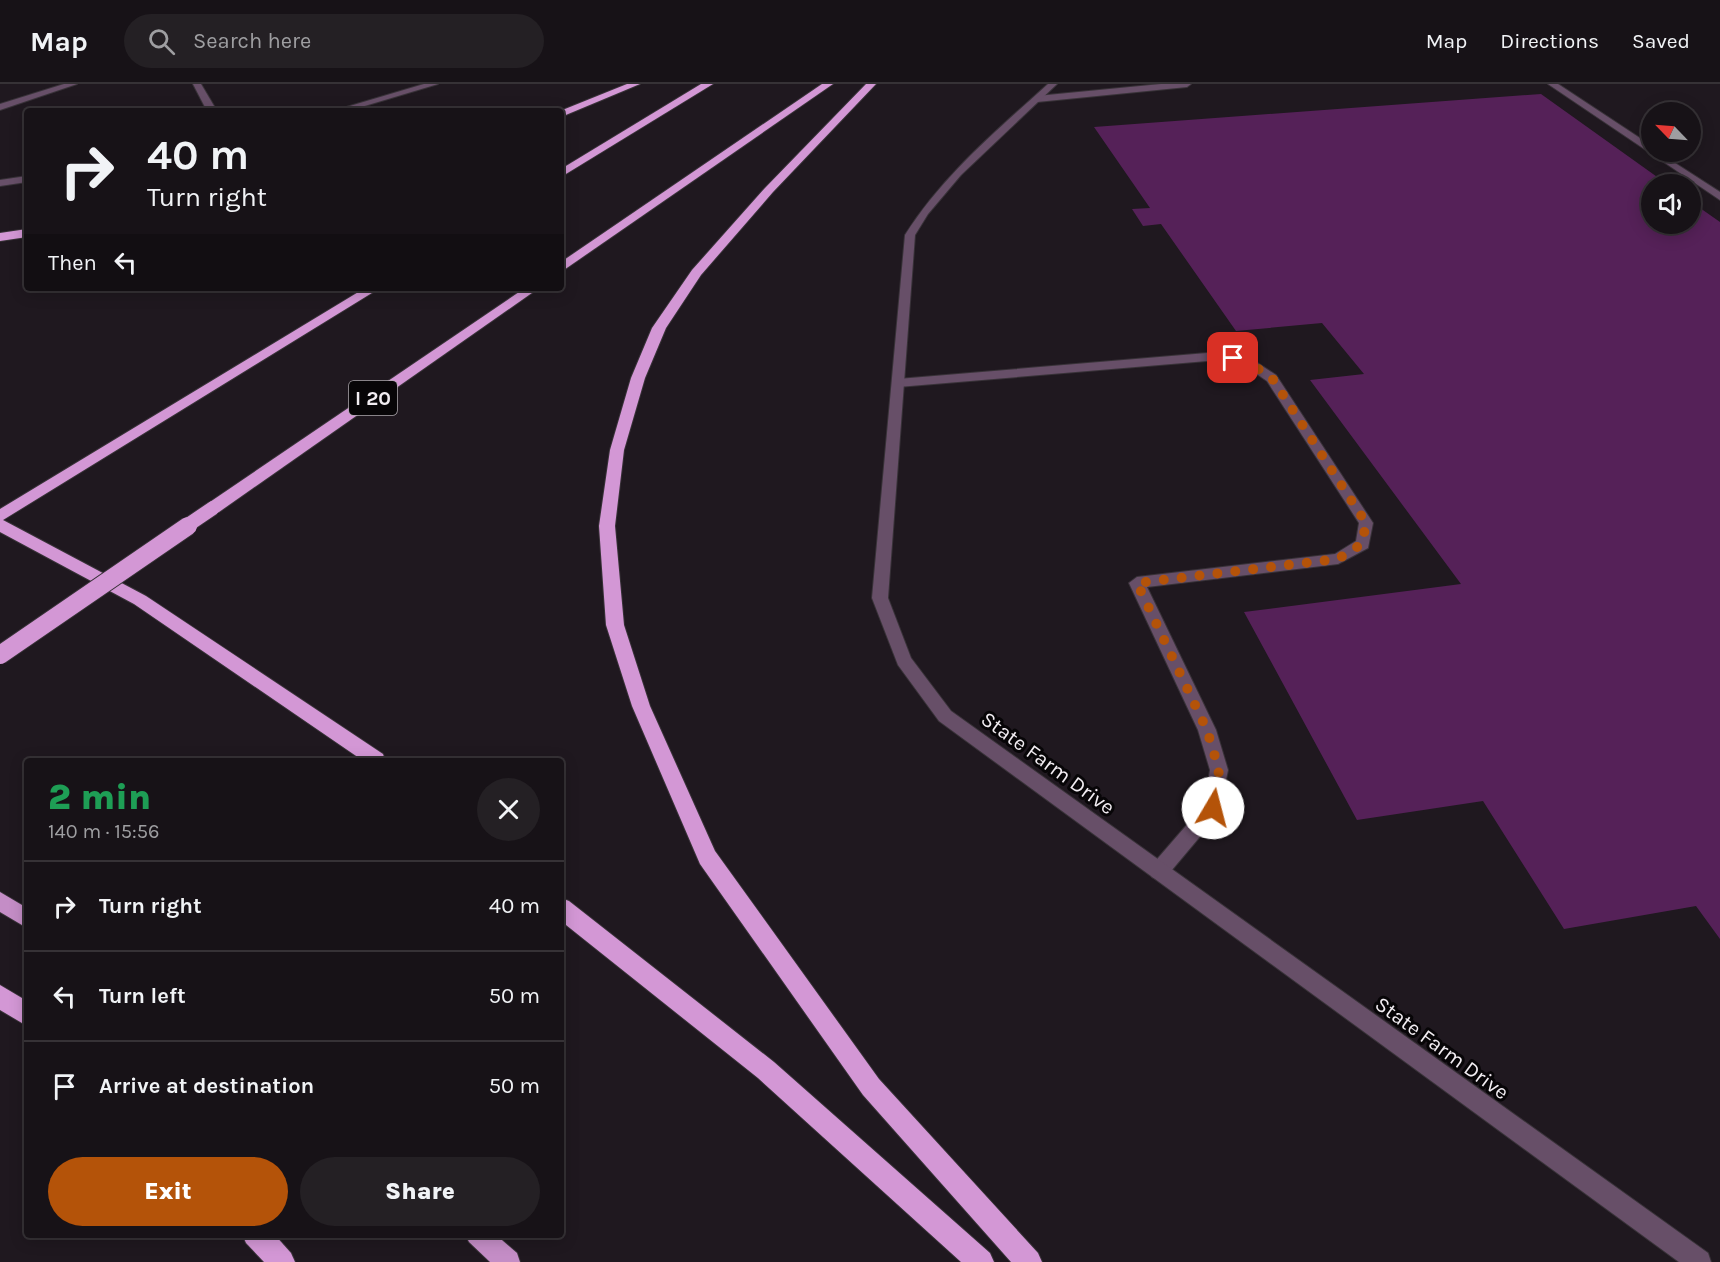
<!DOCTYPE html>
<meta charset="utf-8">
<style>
:root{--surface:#171217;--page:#242024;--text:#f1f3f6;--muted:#9e9ea1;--line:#363236;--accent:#b45309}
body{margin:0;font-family:Karla,sans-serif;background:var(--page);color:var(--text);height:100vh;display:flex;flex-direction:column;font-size:22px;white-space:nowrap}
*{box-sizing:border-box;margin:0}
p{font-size:20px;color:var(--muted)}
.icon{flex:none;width:33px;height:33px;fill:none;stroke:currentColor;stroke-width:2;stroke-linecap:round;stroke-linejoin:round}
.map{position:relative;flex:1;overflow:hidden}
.side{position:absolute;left:24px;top:674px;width:540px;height:480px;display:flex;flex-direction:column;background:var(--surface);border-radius:6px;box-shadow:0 3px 15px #0003,0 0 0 2px var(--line)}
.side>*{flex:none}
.guide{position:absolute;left:24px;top:24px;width:540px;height:183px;border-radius:6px;box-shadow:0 3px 15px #0003,0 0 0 2px var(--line);background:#171217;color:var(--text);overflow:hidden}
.needle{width:39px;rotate:295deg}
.buttons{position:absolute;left:1641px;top:18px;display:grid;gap:12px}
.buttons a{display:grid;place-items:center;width:60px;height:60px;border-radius:50%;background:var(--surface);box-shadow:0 3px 15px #0003,0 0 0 2px var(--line);font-size:30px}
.pin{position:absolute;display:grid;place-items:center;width:51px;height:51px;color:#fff;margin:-26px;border-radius:12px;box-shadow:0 3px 9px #0006}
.me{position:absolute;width:66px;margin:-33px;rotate:8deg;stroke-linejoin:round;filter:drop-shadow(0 0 4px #0008)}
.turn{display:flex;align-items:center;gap:21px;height:126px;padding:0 24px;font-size:27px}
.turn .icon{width:78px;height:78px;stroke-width:2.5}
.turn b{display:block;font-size:42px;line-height:51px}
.then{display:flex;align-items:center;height:57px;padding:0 24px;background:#0003;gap:12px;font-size:22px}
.round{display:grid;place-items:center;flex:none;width:63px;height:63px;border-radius:32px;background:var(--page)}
.overview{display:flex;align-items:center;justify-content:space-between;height:102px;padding:0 24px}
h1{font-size:36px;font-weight:800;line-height:45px;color:#1e9e55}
.primary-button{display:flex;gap:12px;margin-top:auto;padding:12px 24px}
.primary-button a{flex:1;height:69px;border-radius:36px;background:var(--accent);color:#fff;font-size:24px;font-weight:800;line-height:69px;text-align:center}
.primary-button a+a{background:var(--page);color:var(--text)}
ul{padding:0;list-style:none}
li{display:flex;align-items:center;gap:18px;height:90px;padding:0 24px;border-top:2px solid var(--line)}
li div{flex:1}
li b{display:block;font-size:22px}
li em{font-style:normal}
header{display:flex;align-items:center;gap:36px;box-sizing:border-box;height:84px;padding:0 30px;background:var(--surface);border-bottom:2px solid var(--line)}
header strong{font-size:28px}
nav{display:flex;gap:33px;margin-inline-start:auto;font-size:21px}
.search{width:420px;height:54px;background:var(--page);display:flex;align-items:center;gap:15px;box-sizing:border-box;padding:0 21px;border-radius:33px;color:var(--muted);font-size:22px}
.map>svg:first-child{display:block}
.building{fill:#552158}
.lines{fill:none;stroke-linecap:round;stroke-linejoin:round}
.service-casing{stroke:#383238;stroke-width:2}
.minor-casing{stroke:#383238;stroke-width:2}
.tertiary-casing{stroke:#383238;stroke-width:2}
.trunk-casing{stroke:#383238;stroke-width:2}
.motorway-casing{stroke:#383238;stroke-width:2}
.service{fill:#674f68;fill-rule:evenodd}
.minor{fill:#674f68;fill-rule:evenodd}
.tertiary{fill:#674f68;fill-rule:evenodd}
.trunk{fill:#c48dc6;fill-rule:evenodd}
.motorway{fill:#d397d5;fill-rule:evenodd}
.motorway-bridge-far1-casing{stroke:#383238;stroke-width:16;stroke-linecap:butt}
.motorway-bridge-casing{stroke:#383238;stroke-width:20;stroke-linecap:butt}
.motorway-bridge-far1{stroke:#d397d5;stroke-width:14}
.motorway-bridge{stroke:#d397d5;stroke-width:18}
.route{stroke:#b45309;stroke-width:10;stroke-dasharray:0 18}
.labels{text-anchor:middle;stroke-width:6;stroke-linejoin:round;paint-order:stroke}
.shield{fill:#070507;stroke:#aca7ac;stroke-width:1.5}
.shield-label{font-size:20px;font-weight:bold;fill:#f2edf2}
.street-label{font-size:21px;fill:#f2edf2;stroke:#070507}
</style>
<header>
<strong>Map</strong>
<div class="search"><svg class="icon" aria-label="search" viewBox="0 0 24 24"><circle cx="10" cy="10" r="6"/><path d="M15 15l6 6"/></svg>Search here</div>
<nav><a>Map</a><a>Directions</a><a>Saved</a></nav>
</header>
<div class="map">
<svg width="1720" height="1178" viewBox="0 0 1720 1178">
<rect width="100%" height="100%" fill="#1f181f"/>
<path class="building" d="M1541,10l126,90h-15v40h38v-23l30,21v717l-24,-33 -132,23 -81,-128 -126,19 -113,-208 217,-28 -151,-204 54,-6 -42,-51 -86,8 -75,-107 -18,2 -11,-17 18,-1 -56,-81z"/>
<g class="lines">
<g class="service-casing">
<g id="service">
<path d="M64,0h13l-77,26v-6z"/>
<path d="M193,0h8l16,27h-10z"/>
<path d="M1161,0h30l-4,3 -150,15 -4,-3 4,-3z"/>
<path d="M1548,0h10l94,62v6h6l62,40v8z"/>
<path d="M1219,268l31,6 26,17 97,148 -5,25 -30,16 -191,23 69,143 12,40 -9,44 -53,63 -7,3 -7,-3 -3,-6 3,-6 52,-60 6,-35 -12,-40 -69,-147 8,-6 198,-23 21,-13 3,-18 -92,-142 -25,-17 -23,-4 -321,27 -6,-4 6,-4z"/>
</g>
</g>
<g class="minor-casing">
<path id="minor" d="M1048,0h9l-96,91 -33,39 -13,21 -27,363 23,60 40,53 757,542 3,9h-32l-740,-541 -41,-56 -26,-67 33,-363c38,-60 91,-104 143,-151z"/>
</g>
<g class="tertiary-casing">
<g id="tertiary">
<path d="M424,0h14l-90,27h-15z"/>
<path d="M27,92v6l-27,4v-6z"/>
</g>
</g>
<g class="trunk-casing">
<g id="trunk">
<path d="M0,808l27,16v20l-27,-16z"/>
<path d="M465,1150h30l22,19 3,9h-30l-21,-20z"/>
</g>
</g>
<g class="motorway-casing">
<g id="motorway">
<path d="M627,0h13l-79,33 -1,-6z"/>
<path d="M701,0h12l-152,93v-8z"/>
<path d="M822,0h11l-272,188v-10z"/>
<path d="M866,0h10l-103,108 -72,83 -35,53 -21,50 -21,72 -9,76 9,99 26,81 65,145 164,228 159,174 4,9h-31l-148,-167 -163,-231 -68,-158 -26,-81 -7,-99 11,-76 21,-72 21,-50 40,-58 73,-82z"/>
<path d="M27,145v8l-27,4v-8z"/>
<path d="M365,204h15l-377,232 143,76 237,158 2,6h-23l-228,-156 -134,-72v-23z"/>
<path d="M525,204h14l-320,224h-12l-2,-4 2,-4z"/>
<path d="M561,814l8,3 205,161 216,191 4,9h-33l-203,-184 -197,-157z"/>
<path d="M0,901l27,16v25l-27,-16z"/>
<path d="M242,1150h32l17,19 4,9h-31l-18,-19z"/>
</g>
</g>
<use href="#service" class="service"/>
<use href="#minor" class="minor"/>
<use href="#tertiary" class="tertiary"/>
<use href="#trunk" class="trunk"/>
<use href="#motorway" class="motorway"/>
<g class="motorway-bridge-far1-casing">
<path id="motorway-bridge-far1" d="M185,443l28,-19"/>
</g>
<g class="motorway-bridge-casing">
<path id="motorway-bridge" d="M0,571l188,-129"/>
</g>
<use href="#motorway-bridge-far1" class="motorway-bridge-far1"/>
<use href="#motorway-bridge" class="motorway-bridge"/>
</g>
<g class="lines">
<path class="route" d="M1213,724l6,-38 -12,-40 -70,-147 201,-24 24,-15 4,-21 -94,-145 -26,-17 -13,-3"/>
</g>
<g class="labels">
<rect class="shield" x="349" y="297" width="48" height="34" rx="4.5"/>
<g class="shield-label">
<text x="373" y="321">I 20</text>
</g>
<g class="street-label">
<text transform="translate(1048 679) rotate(36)" y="7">State Farm Drive</text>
<text transform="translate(1442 964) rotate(36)" y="7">State Farm Drive</text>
</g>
</g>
</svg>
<div class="buttons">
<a><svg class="needle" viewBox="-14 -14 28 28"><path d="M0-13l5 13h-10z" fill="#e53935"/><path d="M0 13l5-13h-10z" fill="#9e9ea1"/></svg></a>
<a><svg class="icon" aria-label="sound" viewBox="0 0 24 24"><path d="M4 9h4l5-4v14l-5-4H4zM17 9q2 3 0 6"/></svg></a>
</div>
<div class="pin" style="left:1233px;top:274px;background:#d93025"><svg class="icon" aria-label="arrive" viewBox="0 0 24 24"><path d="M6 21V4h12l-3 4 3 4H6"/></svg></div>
<svg class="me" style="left:1213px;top:724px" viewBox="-20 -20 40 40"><circle r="19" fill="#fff"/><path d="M0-13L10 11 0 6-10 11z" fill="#b45309"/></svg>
<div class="guide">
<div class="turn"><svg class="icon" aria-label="right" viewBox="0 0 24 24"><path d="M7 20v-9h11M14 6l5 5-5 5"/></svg><div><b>40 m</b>Turn right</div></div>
<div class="then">Then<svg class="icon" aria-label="left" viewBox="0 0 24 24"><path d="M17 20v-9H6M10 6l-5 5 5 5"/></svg></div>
</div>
<section class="side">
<div class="overview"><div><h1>2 min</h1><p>140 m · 15:56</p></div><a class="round"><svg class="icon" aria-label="close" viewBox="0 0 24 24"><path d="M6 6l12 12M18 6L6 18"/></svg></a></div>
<ul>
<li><svg class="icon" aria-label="right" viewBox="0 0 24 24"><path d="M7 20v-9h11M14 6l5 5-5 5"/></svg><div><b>Turn right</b></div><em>40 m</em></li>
<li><svg class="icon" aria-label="left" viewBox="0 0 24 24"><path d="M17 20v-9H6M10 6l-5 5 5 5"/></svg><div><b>Turn left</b></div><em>50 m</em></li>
<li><svg class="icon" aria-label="arrive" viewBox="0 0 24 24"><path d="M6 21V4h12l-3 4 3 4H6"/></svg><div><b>Arrive at destination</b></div><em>50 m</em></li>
</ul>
<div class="primary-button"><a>Exit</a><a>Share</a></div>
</section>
</div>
